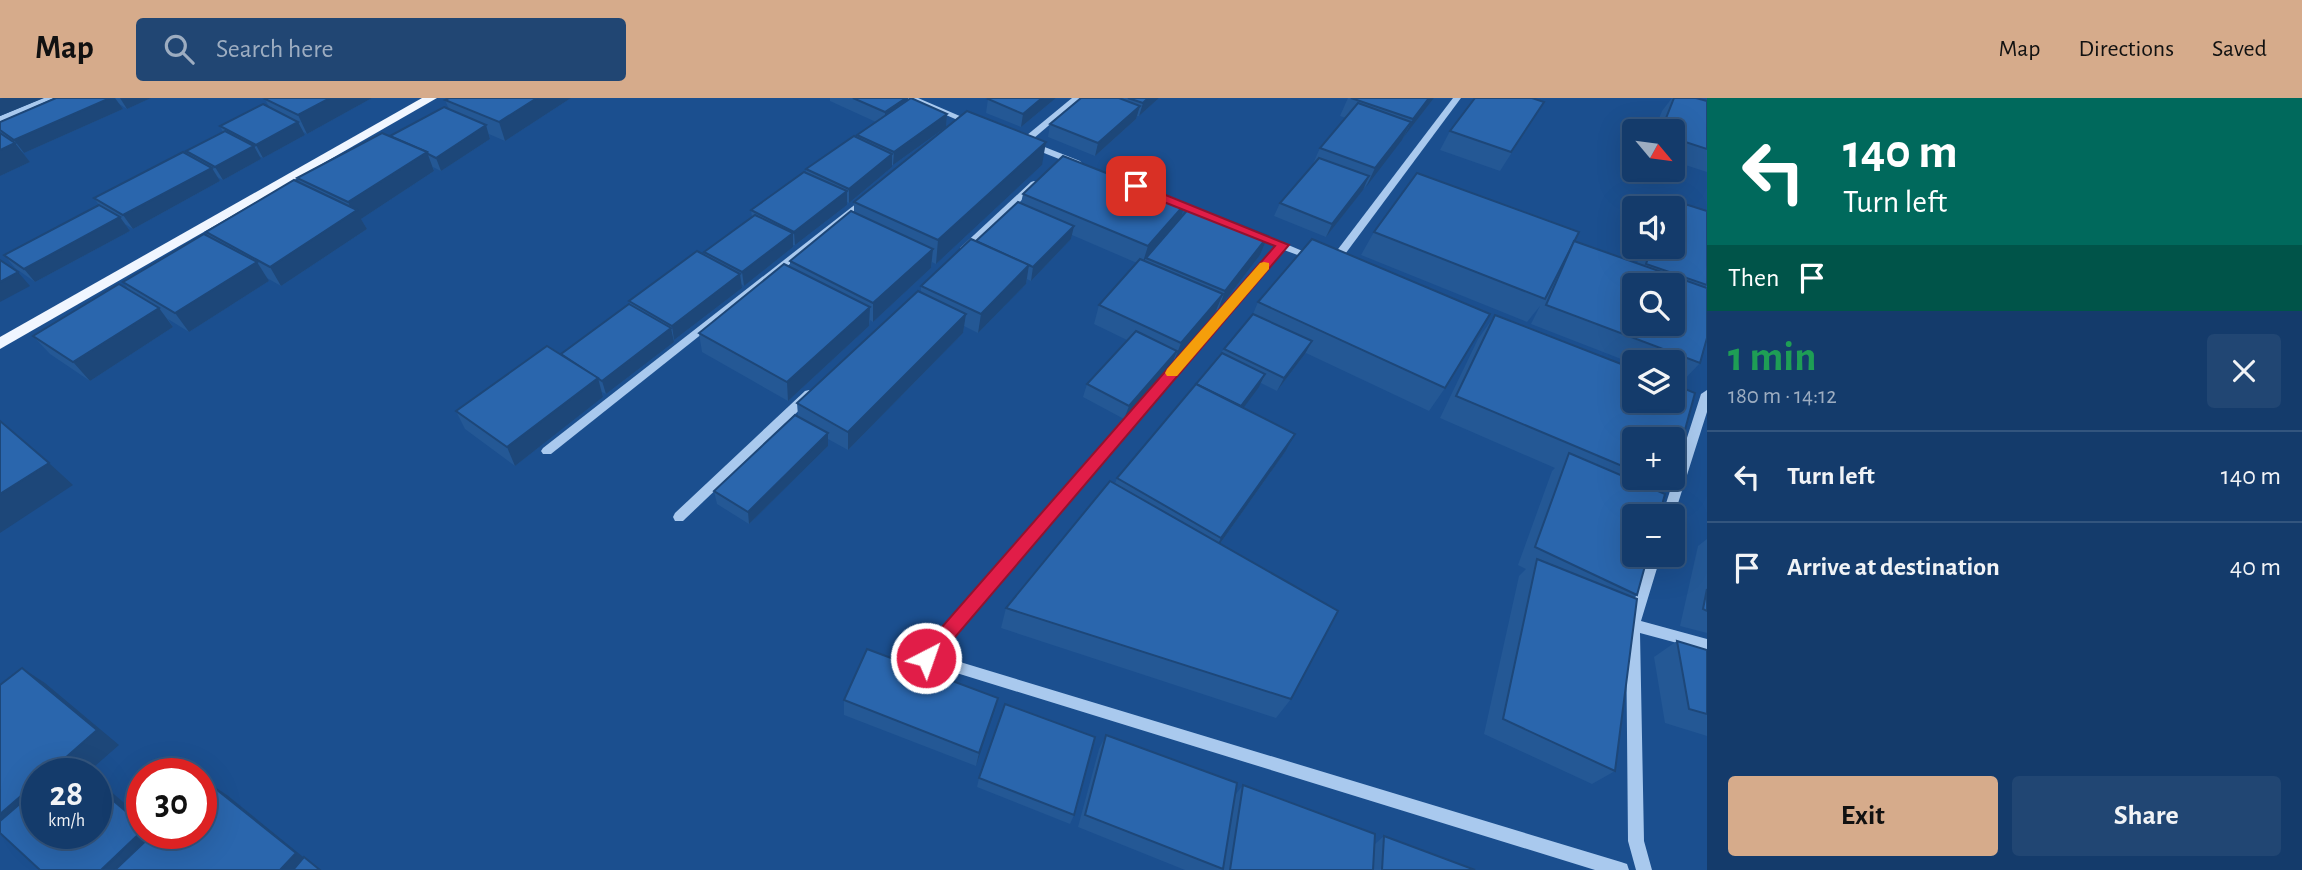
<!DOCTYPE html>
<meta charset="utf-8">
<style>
:root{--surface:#143b6b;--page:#214673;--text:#f1f3f6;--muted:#9dadc1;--line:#33557e;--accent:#d6ab8b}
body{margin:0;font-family:"Alegreya Sans",sans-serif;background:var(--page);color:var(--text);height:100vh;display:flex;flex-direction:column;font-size:26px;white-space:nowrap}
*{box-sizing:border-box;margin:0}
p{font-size:23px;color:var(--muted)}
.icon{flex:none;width:38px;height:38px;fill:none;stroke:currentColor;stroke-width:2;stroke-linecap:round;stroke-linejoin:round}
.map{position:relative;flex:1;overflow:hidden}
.panel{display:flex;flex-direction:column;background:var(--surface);width:595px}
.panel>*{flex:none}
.top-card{background:#00695c;color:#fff;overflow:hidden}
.needle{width:46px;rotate:119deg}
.controls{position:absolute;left:1622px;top:21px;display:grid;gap:14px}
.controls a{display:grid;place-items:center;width:63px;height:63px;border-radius:7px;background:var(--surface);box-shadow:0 7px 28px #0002,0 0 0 2px var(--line);font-size:35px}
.speed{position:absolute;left:21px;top:660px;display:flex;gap:14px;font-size:35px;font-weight:700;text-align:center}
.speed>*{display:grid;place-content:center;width:91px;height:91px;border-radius:50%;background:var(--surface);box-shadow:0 7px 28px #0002,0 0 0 2px var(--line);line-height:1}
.speed small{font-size:18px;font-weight:400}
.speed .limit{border:10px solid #d22;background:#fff;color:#111}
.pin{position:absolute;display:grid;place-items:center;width:60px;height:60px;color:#fff;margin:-30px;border-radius:14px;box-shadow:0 4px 10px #0006}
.me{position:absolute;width:77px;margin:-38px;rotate:41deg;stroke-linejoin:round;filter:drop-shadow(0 0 5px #0008)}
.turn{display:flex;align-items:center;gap:24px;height:147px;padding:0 21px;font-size:32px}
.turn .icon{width:91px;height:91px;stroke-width:2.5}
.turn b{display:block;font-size:49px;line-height:60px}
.then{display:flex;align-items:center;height:66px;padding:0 21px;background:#0003;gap:14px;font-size:26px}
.round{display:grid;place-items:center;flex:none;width:74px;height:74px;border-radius:7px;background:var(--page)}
.headline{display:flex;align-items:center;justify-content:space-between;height:119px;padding:0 21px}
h1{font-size:42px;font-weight:600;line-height:52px;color:#1e9e55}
.primary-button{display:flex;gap:14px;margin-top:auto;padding:14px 21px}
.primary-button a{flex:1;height:80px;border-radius:7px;background:var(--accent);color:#111;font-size:28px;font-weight:600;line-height:80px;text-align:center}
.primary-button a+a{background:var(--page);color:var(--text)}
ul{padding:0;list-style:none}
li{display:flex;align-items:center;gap:21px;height:91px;padding:0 21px;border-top:2px solid var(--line)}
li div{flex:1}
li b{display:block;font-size:26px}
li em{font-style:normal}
header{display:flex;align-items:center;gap:42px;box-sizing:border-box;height:98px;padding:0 35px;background:var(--accent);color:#111}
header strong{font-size:33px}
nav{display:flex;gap:38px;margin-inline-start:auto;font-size:24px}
.search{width:490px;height:63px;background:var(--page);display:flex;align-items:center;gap:18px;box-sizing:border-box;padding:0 24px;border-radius:7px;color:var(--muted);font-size:26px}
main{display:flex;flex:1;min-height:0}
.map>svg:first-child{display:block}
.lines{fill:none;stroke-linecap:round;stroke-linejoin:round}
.minor{fill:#a9c9ee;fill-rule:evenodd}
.major{fill:#f0f6ff;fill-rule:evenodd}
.wall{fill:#245895}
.shaded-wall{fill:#1d4779}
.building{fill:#2a66ad;stroke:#1d4779;stroke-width:2;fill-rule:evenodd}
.route{fill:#e11d48;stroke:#92132f;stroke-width:2}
.slow{fill:#f59e0b}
</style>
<header>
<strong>Map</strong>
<div class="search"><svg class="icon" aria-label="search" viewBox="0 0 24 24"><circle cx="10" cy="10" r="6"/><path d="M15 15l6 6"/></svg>Search here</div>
<nav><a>Map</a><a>Directions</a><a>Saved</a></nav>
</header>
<main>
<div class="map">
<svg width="1707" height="772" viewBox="0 0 1707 772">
<rect width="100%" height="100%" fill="#1b4f8f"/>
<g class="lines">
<g class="minor">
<path d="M43,0h11l-54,24v-6z"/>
<path d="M907,0h11l58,25 -7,2z"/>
<path d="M1072,0h9l-54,46h-6v-4z"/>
<path d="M1453,0h8l-124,167h-8v-4z"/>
<path d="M1032,44l48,19 2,2 -5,3 -3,-1 -45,-18 -1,-2z"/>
<path d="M1034,83l3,1v4l-71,66h-6v-4l71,-66z"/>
<path d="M866,98l5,3 -2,2 -318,253h-8l-2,-3 2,-3z"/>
<path d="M1253,132l66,28 -5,3 -30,-11 -347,405 684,207 6,2 2,6h-34l-674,-208 -2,-4 2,-4 356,-408 -27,-11v-4z"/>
<path d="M809,292l4,1 2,3 -2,3 -130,124h-8l-2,-4 2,-4 130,-122z"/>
<path d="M1707,292v22l-33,104 -1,3v-3h-11l39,-122z"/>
<path d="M1649,457h12l-20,66 66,18v12l-67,-18 4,208 8,29h-16l-8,-29 -2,-216z"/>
</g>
<path class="major" d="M422,0h15l-437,251v-12z"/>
</g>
<g class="wall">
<path d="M56,0h95l-24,11 -9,-6 5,6 -99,44 -3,-2 9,11 -30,14v-54z"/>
<path d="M268,0h104l-65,36 -3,-2 1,3 -42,23 -4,-2 2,3 -38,21 -6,-3 3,4 -87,48 -8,-5 5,7 -95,51 -20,-14 -11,-13 95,-50 -5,-7 95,-43 -3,-4 37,-19 -3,-6 49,-19 -4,-8z"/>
<path d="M571,0l-66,43 -16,-7 1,5 -49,32 -8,-4 1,4 -73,48 6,10 -86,57 -14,-8 2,3 -80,51 -21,-13 5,8 -83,54 -40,-27 -17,-18 96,-46 -6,-8 85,-46 -2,-4 94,-49 -3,-5 152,-69 -4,-9z"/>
<path d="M828,0h80v3l39,13 -1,13 -53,38h-1v2l-43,36 -2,-1v3l-52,40h-2v2l-49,39 -3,-2 1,4 -68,52 -1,-1 1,3 -68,52 -4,-2 1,5 -88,69 -50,-37 -9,-18 105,-57 69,-50 -1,-3 76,-46 -1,-3 48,-35 -1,-7 55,-37v-4l51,-32v-2l19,-13 -46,-21v-3z"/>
<path d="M990,0h66l-35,29 -35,-14 2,-14z"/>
<path d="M1081,0h78l-20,18h-2l-1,3 -41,37 -47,-19 2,-13z"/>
<path d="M1348,0h86l-108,139 -52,-21 6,-13 32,-37 8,-18 26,-30 -6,-2z"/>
<path d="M1672,0h24l11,3v71l-34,-11v-30h-19l8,-20z"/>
<path d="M1544,4l-44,69 -60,-21 10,-19z"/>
<path d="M1042,67l-106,99 -4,-2 -1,6 -58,54 -3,-2 -1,6 -81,75 -86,-49 -3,-19 91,-66v-6l64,-49v-10z"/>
<path d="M1023,96l157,24 88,18 -8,19 -42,55h-2l-1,3 -42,48 -1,3 -48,55 -41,-22 4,-13 40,-44 -33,-16 5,-19 38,-42 -65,-28 -1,4 -40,42 -4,-2 -1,5 -48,49 -14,-7 -1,7 -115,117 -20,-11v7l-79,78 -32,-20 -3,-13 84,-75 -1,-13 124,-111v-6l100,-83z"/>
<path d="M1669,101l38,12v127l-7,25 -18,19 -9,-4v-16h-39v2l-103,-40 9,-18 -13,16 -166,-67 13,-23 200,9 63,22 6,-16h30v-39h-11z"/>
<path d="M1258,204l187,86 -16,23 -123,-58 -29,38 -16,-8 -18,25 42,44 -65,92 71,155 -15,19 -275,-90 5,-20 109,-124 2,-6 136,-164z"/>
<path d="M1495,217l139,124v39h38l-2,7 -8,8 -25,102 -3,3 -19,173 -23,13 -108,-50 35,-158 7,-7 -8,-4 34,-94 3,-3 -115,-50 38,-79z"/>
<path d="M1707,441v94l-27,-7 18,-80z"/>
<path d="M1677,543l30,9v86l-42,-13 -11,-66z"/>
<path d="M844,602l150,12 -18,54 -132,-51z"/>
<path d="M1106,637l130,59 7,-9 132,59 9,-8 91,34h-290l-107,-43 21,-78z"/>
<path d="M979,680l95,37 -4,9 -93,-37z"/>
</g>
<g class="shaded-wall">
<path d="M3,0h41l-44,18v-17z"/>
<path d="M110,0h5l8,11 -99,44 -10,-13z"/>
<path d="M120,0h31l-24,11z"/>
<path d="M330,0h42l-65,36 -9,-19z"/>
<path d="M537,0h34l-66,43 -6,-19z"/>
<path d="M906,0h2l-1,12 -22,16v-14z"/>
<path d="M1042,0h14l-35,29 2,-13z"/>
<path d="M1148,0h11l-20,18 4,-13z"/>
<path d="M1429,0h5l-31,40 10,-19z"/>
<path d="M1140,8l-4,13 -41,37 3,-13z"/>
<path d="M947,16l-1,13 -53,38 1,-13z"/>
<path d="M298,24l7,13 -42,23 -7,-13z"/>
<path d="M1411,24l-9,18 -36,47 9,-19z"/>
<path d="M486,27l4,14 -49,32 -5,-13z"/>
<path d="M1046,44l-4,23 -106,99 2,-24z"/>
<path d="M15,45l15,19 -30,14v-26z"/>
<path d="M254,48l7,13 -38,21 -8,-13z"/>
<path d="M427,54l7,19 -73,48 6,10 -86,57 -11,-19 83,-54 -5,-11z"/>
<path d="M892,56v13l-43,36v-14z"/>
<path d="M212,70l8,13 -87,48 -10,-14z"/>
<path d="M1369,78l-6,14 -37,47 6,-13z"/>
<path d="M847,93v14l-52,40 -1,-13z"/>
<path d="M1185,106l-6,19 -33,35 -4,7 6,-19z"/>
<path d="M120,119l10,14 -95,51 -11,-13z"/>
<path d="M1074,128l-3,13 -40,42 2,-14z"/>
<path d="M793,135v14l-49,39 -2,-14z"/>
<path d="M1268,138l-8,19 -42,55 7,-19z"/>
<path d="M933,151l-2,19 -58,54v-19z"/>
<path d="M257,164l12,19 -80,51 -14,-19z"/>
<path d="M1029,167l-3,19 -48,49 3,-19z"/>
<path d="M18,174l12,14 -30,16v-20z"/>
<path d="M740,176l2,14 -68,52 -2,-14z"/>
<path d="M1223,196l-8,19 -41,48 7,-18z"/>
<path d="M870,209l-1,19 -81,75 -1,-19z"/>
<path d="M159,210l14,19 -83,54 -17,-19z"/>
<path d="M966,216l-3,19 -115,117v-18z"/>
<path d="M671,230l3,14 -68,52 -4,-13z"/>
<path d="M1312,243l-7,13 -28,37 7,-13z"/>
<path d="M1177,253l-5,13 -48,55 5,-13z"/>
<path d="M1265,276l-6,13 -26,35 6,-13z"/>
<path d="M598,280l5,19 -88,69 -8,-19z"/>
<path d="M828,335v13l-79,78 -1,-12z"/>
<path d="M1295,336l-10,18 -73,103 9,-17z"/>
<path d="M49,365l24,22 -73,48v-39z"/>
<path d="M22,570l23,15 74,62 -32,28 2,1h-42z"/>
<path d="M998,600l-4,14 -18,54 3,-13z"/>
<path d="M96,681l46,39v7l-46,-39z"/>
<path d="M37,684v35l-37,12v-15z"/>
<path d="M207,684l20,13 86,70 -5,5h-28z"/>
<path d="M142,733v2h17l-23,37h-35z"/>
</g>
<g class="building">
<path d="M56,0h54l-96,42 -14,-10v-8z"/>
<path d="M268,0h62l-32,17 -33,-16z"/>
<path d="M449,0h88l-38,24 -54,-22z"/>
<path d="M853,0h53l-21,14z"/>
<path d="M911,0l36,16 -53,38 -37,-17z"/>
<path d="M990,0h52l-19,16 -35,-15z"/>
<path d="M1081,0h38l21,8 -42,37 -48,-19z"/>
<path d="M1128,0h20l-5,5z"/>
<path d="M1351,0h78l-16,21z"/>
<path d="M1475,0h57l12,4 -33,50 -61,-21z"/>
<path d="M1674,0h22l11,3v48l-34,-11v-7h-12z"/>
<path d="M1358,5l53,19 -36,46 -55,-20z"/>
<path d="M263,6l35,18 -42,23 -36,-19z"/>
<path d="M444,9l42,18 -50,33 -8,-4 -1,-2 -37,-16z"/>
<path d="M967,13l79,31 -108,98 -84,-38z"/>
<path d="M225,33l29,15 -39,21 -29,-16z"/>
<path d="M0,35l15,10 -15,7z"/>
<path d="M382,35l45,19 -79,50 -51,-24z"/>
<path d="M854,38l38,18 -43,35 -43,-20z"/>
<path d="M183,54l29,16 -89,47 -29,-17z"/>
<path d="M1063,58l122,48 -37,42 -125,-52z"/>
<path d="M1319,60l50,18 -37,48 -52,-21z"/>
<path d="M804,74l43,19 -53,41 -43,-22z"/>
<path d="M1417,75l162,59 -34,67 -171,-67z"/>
<path d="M294,82l63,30 -87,57 -64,-35z"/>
<path d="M1669,101l38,12v74l-61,-21 6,-17h21v-39h-7z"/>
<path d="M1018,104l56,24 -41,41 -57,-26z"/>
<path d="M99,107l21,12 -96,52 -20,-14z"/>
<path d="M1191,108l77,30 -43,55 -79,-33z"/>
<path d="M851,113l82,38 -60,54 -83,-42z"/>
<path d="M755,117l38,18 -51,39 -38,-20z"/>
<path d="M204,136l53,28 -82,51 -52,-31z"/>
<path d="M971,141l58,26 -48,49 -60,-28z"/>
<path d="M1312,141l178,75 -45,74 -187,-86z"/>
<path d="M1574,143l133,47v50l-7,25 -154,-58zM1634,187h39v39h-39z"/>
<path d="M697,153l43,23 -68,52 -43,-25z"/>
<path d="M1140,161l83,35 -42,49 -82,-38z"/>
<path d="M0,162l18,12 -18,10z"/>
<path d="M784,166l86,43 -83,75 -88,-49z"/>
<path d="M119,186l40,24 -86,54 -40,-26z"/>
<path d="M918,193l48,23 -118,118 -51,-29z"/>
<path d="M629,206l42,24 -69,53 -41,-27z"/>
<path d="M1253,216l59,27 -28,37 -60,-29z"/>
<path d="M1495,217l139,54v32h39v-17l22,9 -22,81v-35h-39v32l-178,-75z"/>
<path d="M1136,233l41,20 -48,55 -42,-22z"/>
<path d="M547,248l51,32 -91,69 -51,-36z"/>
<path d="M1222,255l43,21 -24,32 -45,-22z"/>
<path d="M1196,286l99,50 -74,104 -104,-60z"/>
<path d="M795,317l33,18 -80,79 -34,-21z"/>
<path d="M0,323l49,42 -49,31z"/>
<path d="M1569,355l96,41 -6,22h-25v39h14l-11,40 -102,-48z"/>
<path d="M1652,380h20l-2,7z"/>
<path d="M1110,383l228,130 -47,88 -285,-91z"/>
<path d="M1537,461l100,40 -22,172 -112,-52z"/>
<path d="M1707,491v22l-4,-2z"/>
<path d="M1677,543l30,9v64l-18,-5z"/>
<path d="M867,551l131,49 -19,55 -135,-53z"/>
<path d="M22,570l75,62 -50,44h-10v8l-37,32v-129z"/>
<path d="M1005,606l90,33 -21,78 -95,-37z"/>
<path d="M1106,637l131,48 -14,86 -138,-54z"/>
<path d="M68,664l14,12h-27z"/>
<path d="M207,684l89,71 -16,17h-165l39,-37h47v-45z"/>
<path d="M1243,687l132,49 -2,36h-143z"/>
<path d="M96,688l46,39v6l-41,39h-61l-40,-37v-12l37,-32v44h59z"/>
<path d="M1384,738l91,34h-93z"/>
<path d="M304,759l16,13h-27z"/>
</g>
<path class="route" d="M1136,85l153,62 -356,418 -7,3 -6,-3 -3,-5 3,-6 355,-406 -144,-57v-5z"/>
<path class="slow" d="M1264,164l5,1v6l-92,107h-10l-2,-3 2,-4 93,-106z"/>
</svg>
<div class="controls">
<a><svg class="needle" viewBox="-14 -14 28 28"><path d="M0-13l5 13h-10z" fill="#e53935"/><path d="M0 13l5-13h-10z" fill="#9dadc1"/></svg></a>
<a><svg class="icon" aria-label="sound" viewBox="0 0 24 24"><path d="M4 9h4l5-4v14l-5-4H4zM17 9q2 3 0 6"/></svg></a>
<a><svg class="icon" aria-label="search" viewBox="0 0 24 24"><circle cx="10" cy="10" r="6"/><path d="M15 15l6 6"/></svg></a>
<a><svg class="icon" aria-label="layers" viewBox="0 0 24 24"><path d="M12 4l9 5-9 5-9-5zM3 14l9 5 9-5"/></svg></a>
<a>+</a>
<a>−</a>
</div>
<div class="speed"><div>28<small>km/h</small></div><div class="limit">30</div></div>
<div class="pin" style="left:1136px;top:88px;background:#d93025"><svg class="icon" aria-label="arrive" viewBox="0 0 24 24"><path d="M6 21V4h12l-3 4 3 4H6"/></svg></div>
<svg class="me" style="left:926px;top:560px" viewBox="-20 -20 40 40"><circle r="17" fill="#e11d48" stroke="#fff" stroke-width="3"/><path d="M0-11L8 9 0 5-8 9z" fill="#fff"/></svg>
</div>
<section class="panel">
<div class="top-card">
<div class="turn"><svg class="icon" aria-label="left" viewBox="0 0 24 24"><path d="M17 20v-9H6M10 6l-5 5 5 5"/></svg><div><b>140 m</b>Turn left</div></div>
<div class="then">Then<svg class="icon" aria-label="arrive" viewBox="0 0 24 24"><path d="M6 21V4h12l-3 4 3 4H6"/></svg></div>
</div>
<div class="headline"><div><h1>1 min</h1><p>180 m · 14:12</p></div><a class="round"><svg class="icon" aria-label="close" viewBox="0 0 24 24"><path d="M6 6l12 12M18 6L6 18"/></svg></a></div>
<ul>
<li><svg class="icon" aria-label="left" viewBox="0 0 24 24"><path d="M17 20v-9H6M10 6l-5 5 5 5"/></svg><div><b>Turn left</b></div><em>140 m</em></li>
<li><svg class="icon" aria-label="arrive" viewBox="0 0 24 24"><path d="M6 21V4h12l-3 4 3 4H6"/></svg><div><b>Arrive at destination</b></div><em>40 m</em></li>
</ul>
<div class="primary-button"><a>Exit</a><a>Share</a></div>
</section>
</main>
